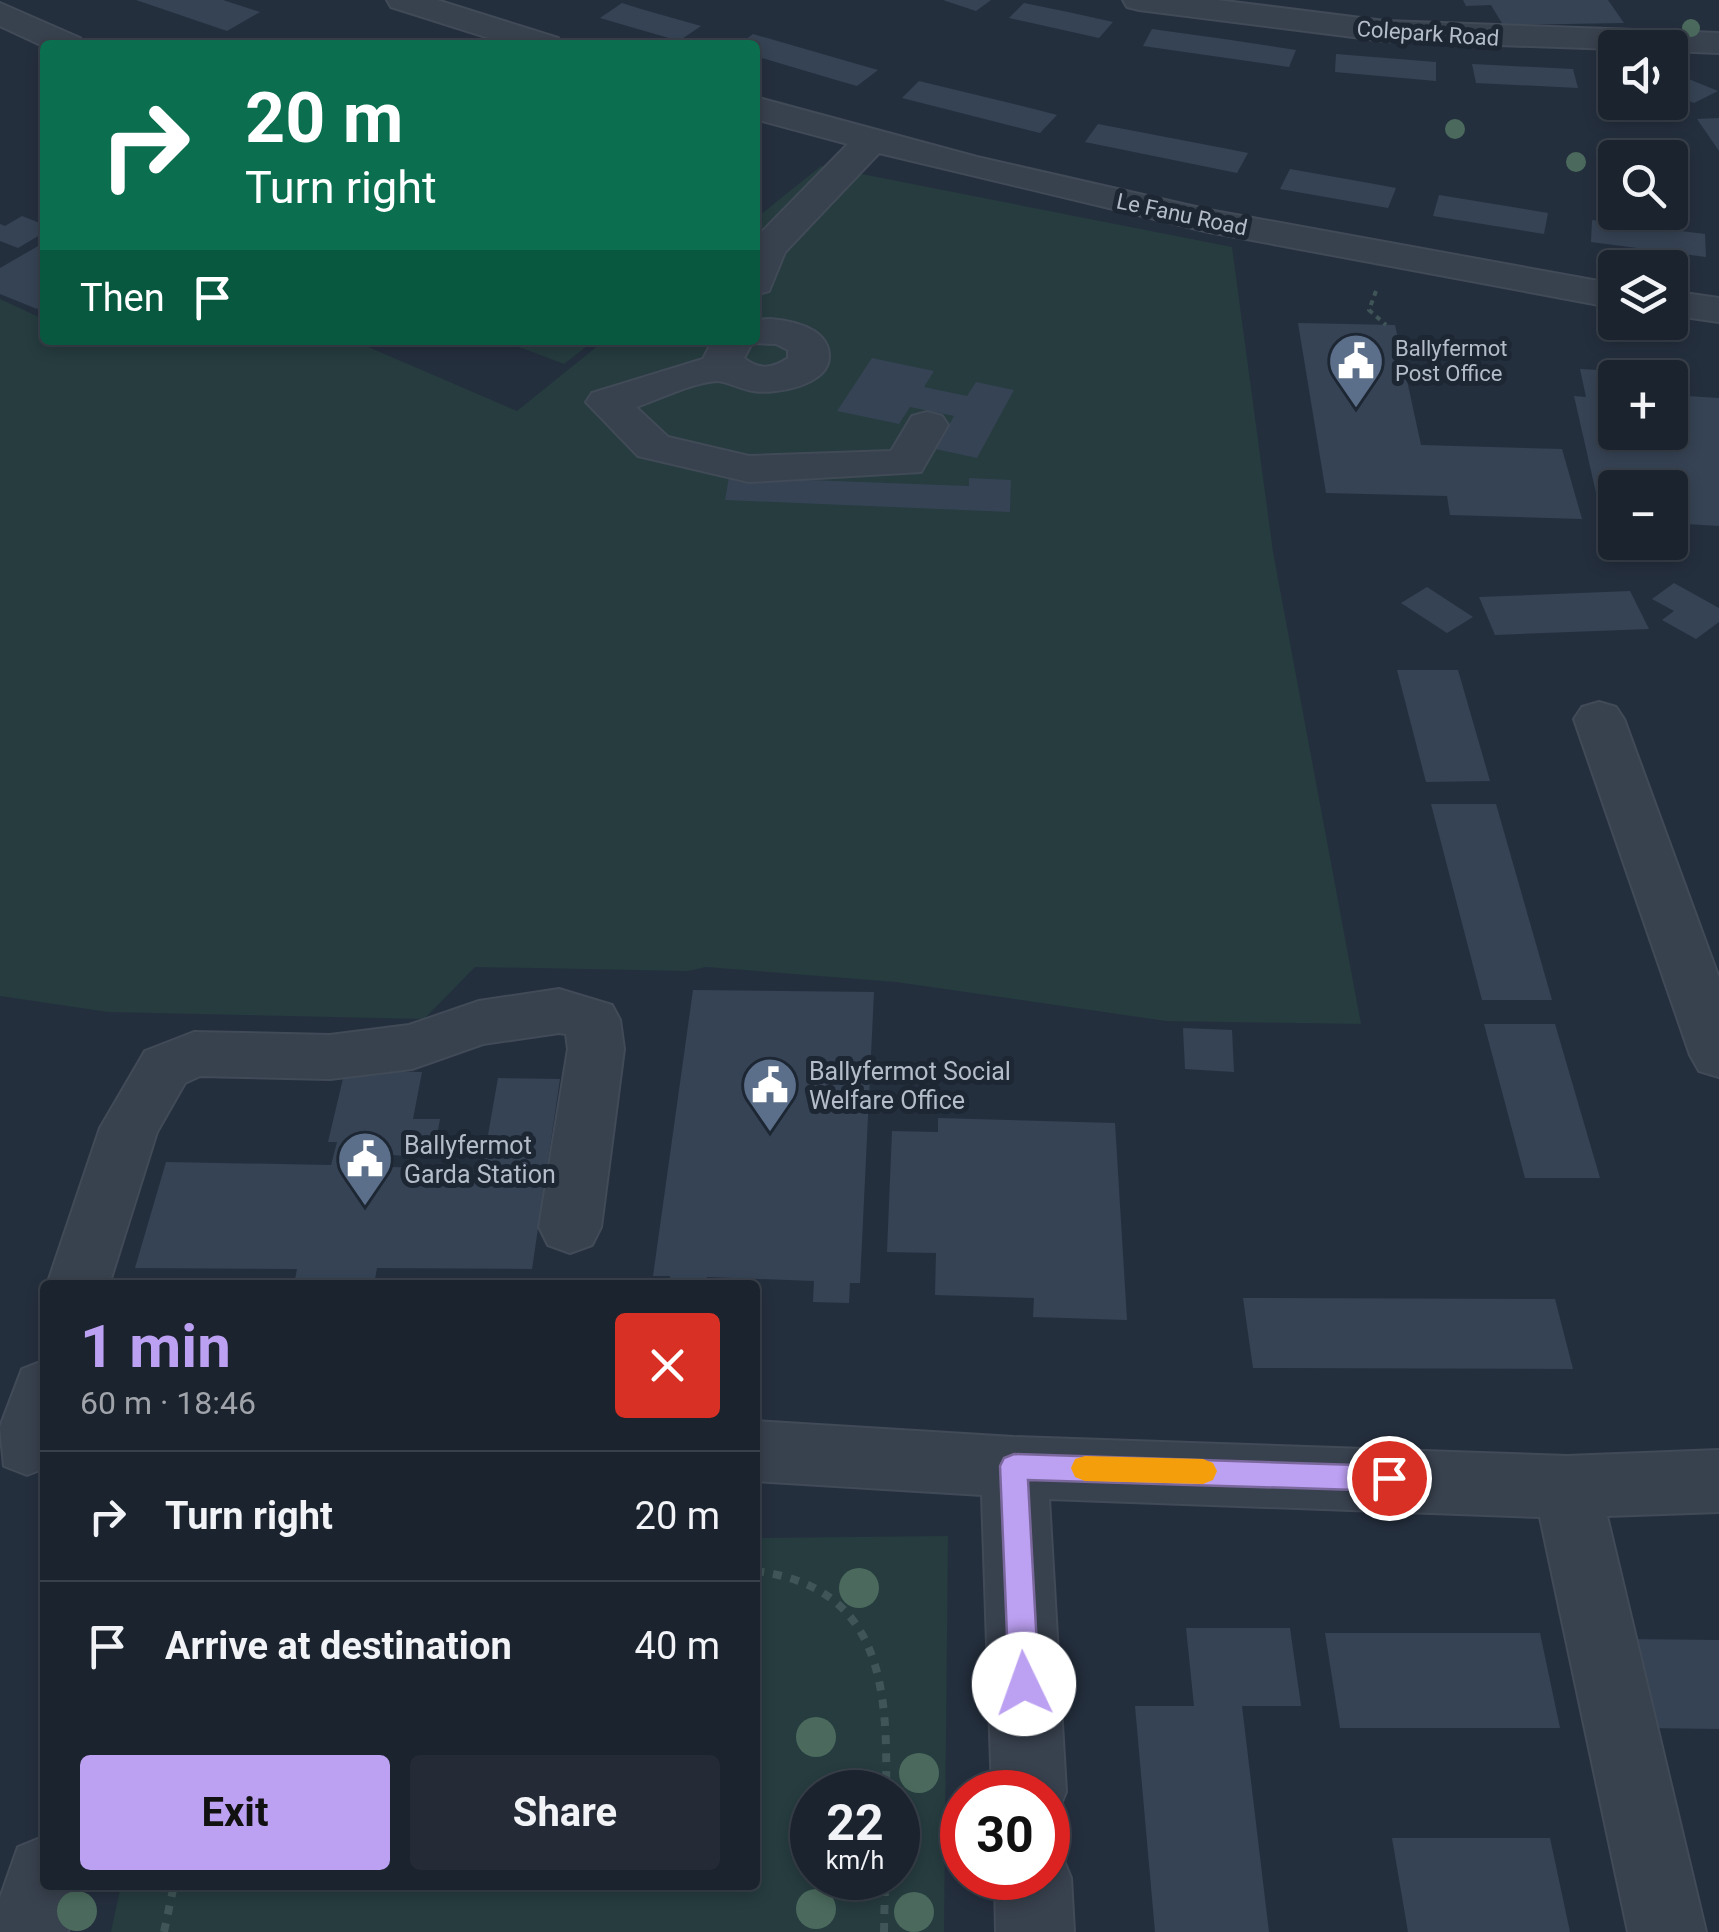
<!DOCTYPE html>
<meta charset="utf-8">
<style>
:root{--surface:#1b232e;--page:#242b36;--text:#f1f3f6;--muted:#a0a4aa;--line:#39404a;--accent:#bca0f2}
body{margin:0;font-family:Roboto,sans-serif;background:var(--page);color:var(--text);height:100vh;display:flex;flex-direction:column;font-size:38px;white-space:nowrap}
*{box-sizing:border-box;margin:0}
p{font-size:32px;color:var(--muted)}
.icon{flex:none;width:55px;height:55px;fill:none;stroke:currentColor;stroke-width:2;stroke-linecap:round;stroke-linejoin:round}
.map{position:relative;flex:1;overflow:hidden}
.drawer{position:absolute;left:40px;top:1280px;width:720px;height:610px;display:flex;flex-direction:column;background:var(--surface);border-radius:10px;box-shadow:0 5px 15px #0003,0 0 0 2px var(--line)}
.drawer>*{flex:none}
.hud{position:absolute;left:40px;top:40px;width:720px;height:305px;border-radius:10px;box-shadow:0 5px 15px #0003,0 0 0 2px var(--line);background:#0b6e4f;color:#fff;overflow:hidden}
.tools{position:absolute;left:1598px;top:30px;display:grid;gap:20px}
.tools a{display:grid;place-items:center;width:90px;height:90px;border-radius:10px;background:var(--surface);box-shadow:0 5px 15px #0003,0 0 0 2px var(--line);font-size:50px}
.speed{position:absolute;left:790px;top:1770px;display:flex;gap:20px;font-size:50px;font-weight:700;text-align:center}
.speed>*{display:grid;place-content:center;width:130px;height:130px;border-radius:50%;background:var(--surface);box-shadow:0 5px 15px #0003,0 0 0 2px var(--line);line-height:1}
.speed small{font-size:25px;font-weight:400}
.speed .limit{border:15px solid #d22;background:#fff;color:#111}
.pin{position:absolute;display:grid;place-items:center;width:85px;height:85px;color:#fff;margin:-42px;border:5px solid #fff;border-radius:50%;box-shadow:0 2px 10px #0007}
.me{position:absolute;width:110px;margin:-55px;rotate:357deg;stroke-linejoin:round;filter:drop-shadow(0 0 8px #0008)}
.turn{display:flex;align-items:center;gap:35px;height:210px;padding:0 40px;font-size:45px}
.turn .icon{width:130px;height:130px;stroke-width:2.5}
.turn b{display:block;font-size:70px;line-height:85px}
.then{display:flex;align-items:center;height:95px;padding:0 40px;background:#0003;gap:20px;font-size:38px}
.round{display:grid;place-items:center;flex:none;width:105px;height:105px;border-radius:10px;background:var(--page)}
.headline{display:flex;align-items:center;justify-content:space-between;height:170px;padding:0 40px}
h1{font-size:60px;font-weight:700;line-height:75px;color:var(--accent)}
.cta{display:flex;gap:20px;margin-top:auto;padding:20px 40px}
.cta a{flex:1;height:115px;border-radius:10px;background:var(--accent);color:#111;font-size:40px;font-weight:700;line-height:115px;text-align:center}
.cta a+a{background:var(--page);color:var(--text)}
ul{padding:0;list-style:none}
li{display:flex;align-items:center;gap:30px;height:130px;padding:0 40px;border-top:2px solid var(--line)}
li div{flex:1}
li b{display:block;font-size:38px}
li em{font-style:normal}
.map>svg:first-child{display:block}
.green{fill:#263c3f;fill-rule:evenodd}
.building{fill:#364354}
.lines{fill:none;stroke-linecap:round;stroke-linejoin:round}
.minor-casing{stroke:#414a57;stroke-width:4}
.path-far1{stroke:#3f5557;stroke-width:4;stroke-dasharray:5 5;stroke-linecap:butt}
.path{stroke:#3f5557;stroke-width:8;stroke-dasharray:9 9;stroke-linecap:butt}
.minor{fill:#38414e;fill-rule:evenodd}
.tree{fill:#4b6a5d}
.route{fill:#bca0f2;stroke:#7a689d;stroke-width:2.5}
.slow{fill:#f59e0b}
.labels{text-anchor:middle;stroke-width:10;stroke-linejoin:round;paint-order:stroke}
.far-street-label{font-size:22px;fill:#b4bcc9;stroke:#1d2633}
.far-poi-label{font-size:22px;fill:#b4bcc9;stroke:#1d2633;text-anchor:start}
.poi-label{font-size:25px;fill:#b4bcc9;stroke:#1d2633;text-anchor:start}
</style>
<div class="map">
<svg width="1719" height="1932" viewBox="0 0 1719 1932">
<rect width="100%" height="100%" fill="#242f3e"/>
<g class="green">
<path d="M821,166l411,81 41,305 88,472 -195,-3 -270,-39 -190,-15 -18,4 -213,-4 -51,52 -316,-7 -108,-16v-697l41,19 4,-2v24h307l165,71 88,-71h150v-121z"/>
<path d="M501,340h94l-31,24z"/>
<path d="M948,1536l-4,396h-833l10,-47h634v-347zM812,1792h86v86h-86z"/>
</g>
<g class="building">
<path d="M136,0h87l37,12 -33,19z"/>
<path d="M943,0h48l-15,11z"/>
<path d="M1463,0h145l16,23 -121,2 -12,-20 -25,1z"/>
<path d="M622,3l19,6 60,17 -22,15 -79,-23z"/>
<path d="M1024,3l44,9 45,10 -14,16 -90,-20z"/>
<path d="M1152,29l72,10 72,11 -7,17 -146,-21z"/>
<path d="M753,34l104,30 21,6 -21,16 -21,-6 -81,-24v-11h-17z"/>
<path d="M1336,54l100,8v19l-101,-9z"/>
<path d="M1472,64l101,5 5,19 -102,-5z"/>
<path d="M1675,73l21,9 22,9 -24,12 -24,-10v-18z"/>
<path d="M919,81l115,28 23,6 -17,18 -138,-35z"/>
<path d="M1719,118v33l-22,-32z"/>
<path d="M1098,124l125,24 25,5 -11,20 -152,-31z"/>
<path d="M1290,169l79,14 27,5 -8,20 -108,-19z"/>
<path d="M1439,195l109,18 -4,21 -111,-18z"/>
<path d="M22,216l23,9v7l-27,16 -18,-7v-17l5,2z"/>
<path d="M1592,220l113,14 1,23 -115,-15z"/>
<path d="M45,242v62l-8,5 -37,-15v-26z"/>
<path d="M1298,323l97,2 26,120 141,4 20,70 -132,-4 -3,-19 -121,-3z"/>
<path d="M872,358l62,13 -10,16 43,9 9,-14 38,8 -37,68 -42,-9 19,-33 -44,-9 -11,17 -62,-13z"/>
<path d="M1580,369l54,3 2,6h-21v54h55v-37l49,3v128l-49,-3v-35h-55v32l-13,-1 -28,-123 12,1z"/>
<path d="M729,477l240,9v-8l42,2 -1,32 -285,-12z"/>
<path d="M1674,583l45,25v14l-23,17 -34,-19 12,-9 -22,-12z"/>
<path d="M1427,587l46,30 -26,16 -46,-30z"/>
<path d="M1630,591l19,38 -154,6 -16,-38z"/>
<path d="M1397,670h61l32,111 -64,1z"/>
<path d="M1431,804h65l56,196h-70z"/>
<path d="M693,990l181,2 -14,291h-10l-1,20 -36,-1 1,-21 -107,-4v8h-37v-9h-17z"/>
<path d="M1484,1024h71l45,154h-75z"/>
<path d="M1183,1028l49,2 2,42 -49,-3z"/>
<path d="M345,1070l77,2 -9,47h27l-5,27 -28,-1 -2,11 -12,-1 -2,12 91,2 16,-91 62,1 -28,190 -155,-1 -3,17h-80l3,-16 -162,-1 31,-106 165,3 6,-23h-9z"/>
<path d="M938,1118l177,5 12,197 -94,-3 1,-19 -99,-3 1,-42 -49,-1 5,-121 46,1z"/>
<path d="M1243,1298l312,1 18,70 -320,-1z"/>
<path d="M1186,1628h104l11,78h-59l27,226h-114l-20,-226h59z"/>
<path d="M1325,1633h215l20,95h-220z"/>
<path d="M1625,1639l94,1v89l-72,-1z"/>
<path d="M1392,1838h158l20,94h-162z"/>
</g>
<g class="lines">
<g class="minor-casing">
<g id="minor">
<path d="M387,0h50l121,38 5,7h-52l-120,-38z"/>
<path d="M1123,0h94l168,21 334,12v20l-49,-2v-3l-55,1 -230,-8 -246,-31 -12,-3z"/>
<path d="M0,3l80,35 5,7 -40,2 -45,-21z"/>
<path d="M755,97l222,60 232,53 406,74v24l-406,-76 -330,-79 -94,99 -16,39 -14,4v-56l93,-95 -93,-25z"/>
<path d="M1670,291l49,7v24l-49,-7z"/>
<path d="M770,319c14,1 31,4 44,12 9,6 15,13 15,25 1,29 -54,39 -76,35 -11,-1 -26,-10 -36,-10 -26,2 -57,18 -81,26l32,30 81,19 142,-5 21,-35 15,-4 15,4 6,9 -27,47 -172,10 -111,-26 -52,-54 6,-9 111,-34 10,-19h42v-20zM752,343l24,1 12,6v8c-16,11 -29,12 -44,0z"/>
<path d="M1599,702l17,5 8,12 95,259v99l-20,-6 -9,-16 -116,-336 8,-12z"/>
<path d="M559,989l53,16 8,15 4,29 -23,178 -9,18 -22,8 -22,-8 -9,-18 29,-178 -2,-15 -7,-1 -76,11 -71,25 -82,10 -130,-3 -15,7 -28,49 -48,153h-62l53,-157 45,-77 49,-19 136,3 79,-10 70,-24z"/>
<path d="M45,1360v108l-18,7 -23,-9 -4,-39 22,-58z"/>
<path d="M755,1421l259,16 553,19 152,-6v62l-112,4 99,416h-78l-88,-415 -491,-18 17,293 -11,26 -7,3v-29h-56l-10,-297 -227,-14z"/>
<path d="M45,1836v49h35l-12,47h-68v-34l18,-51z"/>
<path d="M1048,1846l12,5 11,27 3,54h-78l-1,-54h53z"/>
</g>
</g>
<path class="path-far1" d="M1376,291l-7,19 17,15"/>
<g class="path">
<path d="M755,1571c127,15 133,117 131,221"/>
<path d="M164,1932l10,-47"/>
<path d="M884,1932l1,-54"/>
</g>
<use href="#minor" class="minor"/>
</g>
<g class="tree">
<circle cx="1691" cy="28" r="9"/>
<circle cx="1455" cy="129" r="10"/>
<circle cx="1576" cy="162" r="10"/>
<circle cx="859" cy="1588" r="20"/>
<circle cx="816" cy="1737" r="20"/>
<circle cx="919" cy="1773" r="20"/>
<circle cx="816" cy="1909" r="20"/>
<circle cx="77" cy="1911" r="20"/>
<circle cx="914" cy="1912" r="20"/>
</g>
<path class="route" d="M1014,1454l375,12 10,4 4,8 -4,9 -10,4 -361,-11 11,204 -5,10 -10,4 -11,-4 -4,-10 -9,-218 4,-8z"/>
<path class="slow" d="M1085,1456l118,3 10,4 4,8 -4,9 -10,4 -118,-3 -10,-4 -4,-9 4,-9z"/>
<defs>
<g id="civic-pin" transform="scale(2.875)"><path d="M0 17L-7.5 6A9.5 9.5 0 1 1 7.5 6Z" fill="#5c6f8a" stroke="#1d2633"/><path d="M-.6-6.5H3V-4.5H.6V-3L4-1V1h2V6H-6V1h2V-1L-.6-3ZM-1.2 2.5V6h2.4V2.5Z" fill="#fff"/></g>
</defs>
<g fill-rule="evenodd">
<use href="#civic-pin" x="1356" y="361"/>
<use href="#civic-pin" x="770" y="1085"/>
<use href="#civic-pin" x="365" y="1159"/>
</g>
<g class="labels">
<g class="far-street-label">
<text transform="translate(1428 33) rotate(4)" y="8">Colepark Road</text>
<text transform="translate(1182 214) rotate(12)" y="8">Le Fanu Road</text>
</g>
<g class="far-poi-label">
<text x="1395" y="356">Ballyfermot<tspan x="1395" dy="25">Post Office</tspan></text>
</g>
<g class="poi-label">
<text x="809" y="1080">Ballyfermot Social<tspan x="809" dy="29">Welfare Office</tspan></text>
<text x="404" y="1154">Ballyfermot<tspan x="404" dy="29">Garda Station</tspan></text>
</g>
</g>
</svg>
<div class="tools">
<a><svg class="icon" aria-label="sound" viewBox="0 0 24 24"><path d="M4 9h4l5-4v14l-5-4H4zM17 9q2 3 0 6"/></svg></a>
<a><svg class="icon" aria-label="search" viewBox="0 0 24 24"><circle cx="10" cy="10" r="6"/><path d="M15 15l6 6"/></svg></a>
<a><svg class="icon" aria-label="layers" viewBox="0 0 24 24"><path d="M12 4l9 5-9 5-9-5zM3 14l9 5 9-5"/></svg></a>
<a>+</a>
<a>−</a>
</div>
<div class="speed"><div>22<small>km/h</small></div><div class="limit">30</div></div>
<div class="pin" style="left:1389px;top:1478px;background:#d93025"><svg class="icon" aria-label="arrive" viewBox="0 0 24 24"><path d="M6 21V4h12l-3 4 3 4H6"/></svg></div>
<svg class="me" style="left:1024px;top:1684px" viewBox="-20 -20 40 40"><circle r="19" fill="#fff"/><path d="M0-13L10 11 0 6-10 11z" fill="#bca0f2"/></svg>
<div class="hud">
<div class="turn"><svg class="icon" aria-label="right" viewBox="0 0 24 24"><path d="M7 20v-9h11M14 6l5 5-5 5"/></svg><div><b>20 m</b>Turn right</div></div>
<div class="then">Then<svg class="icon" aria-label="arrive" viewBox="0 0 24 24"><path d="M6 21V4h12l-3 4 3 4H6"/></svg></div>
</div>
<section class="drawer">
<div class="headline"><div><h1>1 min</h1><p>60 m · 18:46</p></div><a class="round" style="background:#d93025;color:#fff"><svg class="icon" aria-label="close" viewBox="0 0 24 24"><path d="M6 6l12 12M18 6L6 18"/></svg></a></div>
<ul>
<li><svg class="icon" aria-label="right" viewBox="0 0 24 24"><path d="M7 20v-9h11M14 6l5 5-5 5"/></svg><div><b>Turn right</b></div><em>20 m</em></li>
<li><svg class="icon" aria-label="arrive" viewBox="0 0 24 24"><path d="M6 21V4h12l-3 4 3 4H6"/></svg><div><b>Arrive at destination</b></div><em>40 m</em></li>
</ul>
<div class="cta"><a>Exit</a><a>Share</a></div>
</section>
</div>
